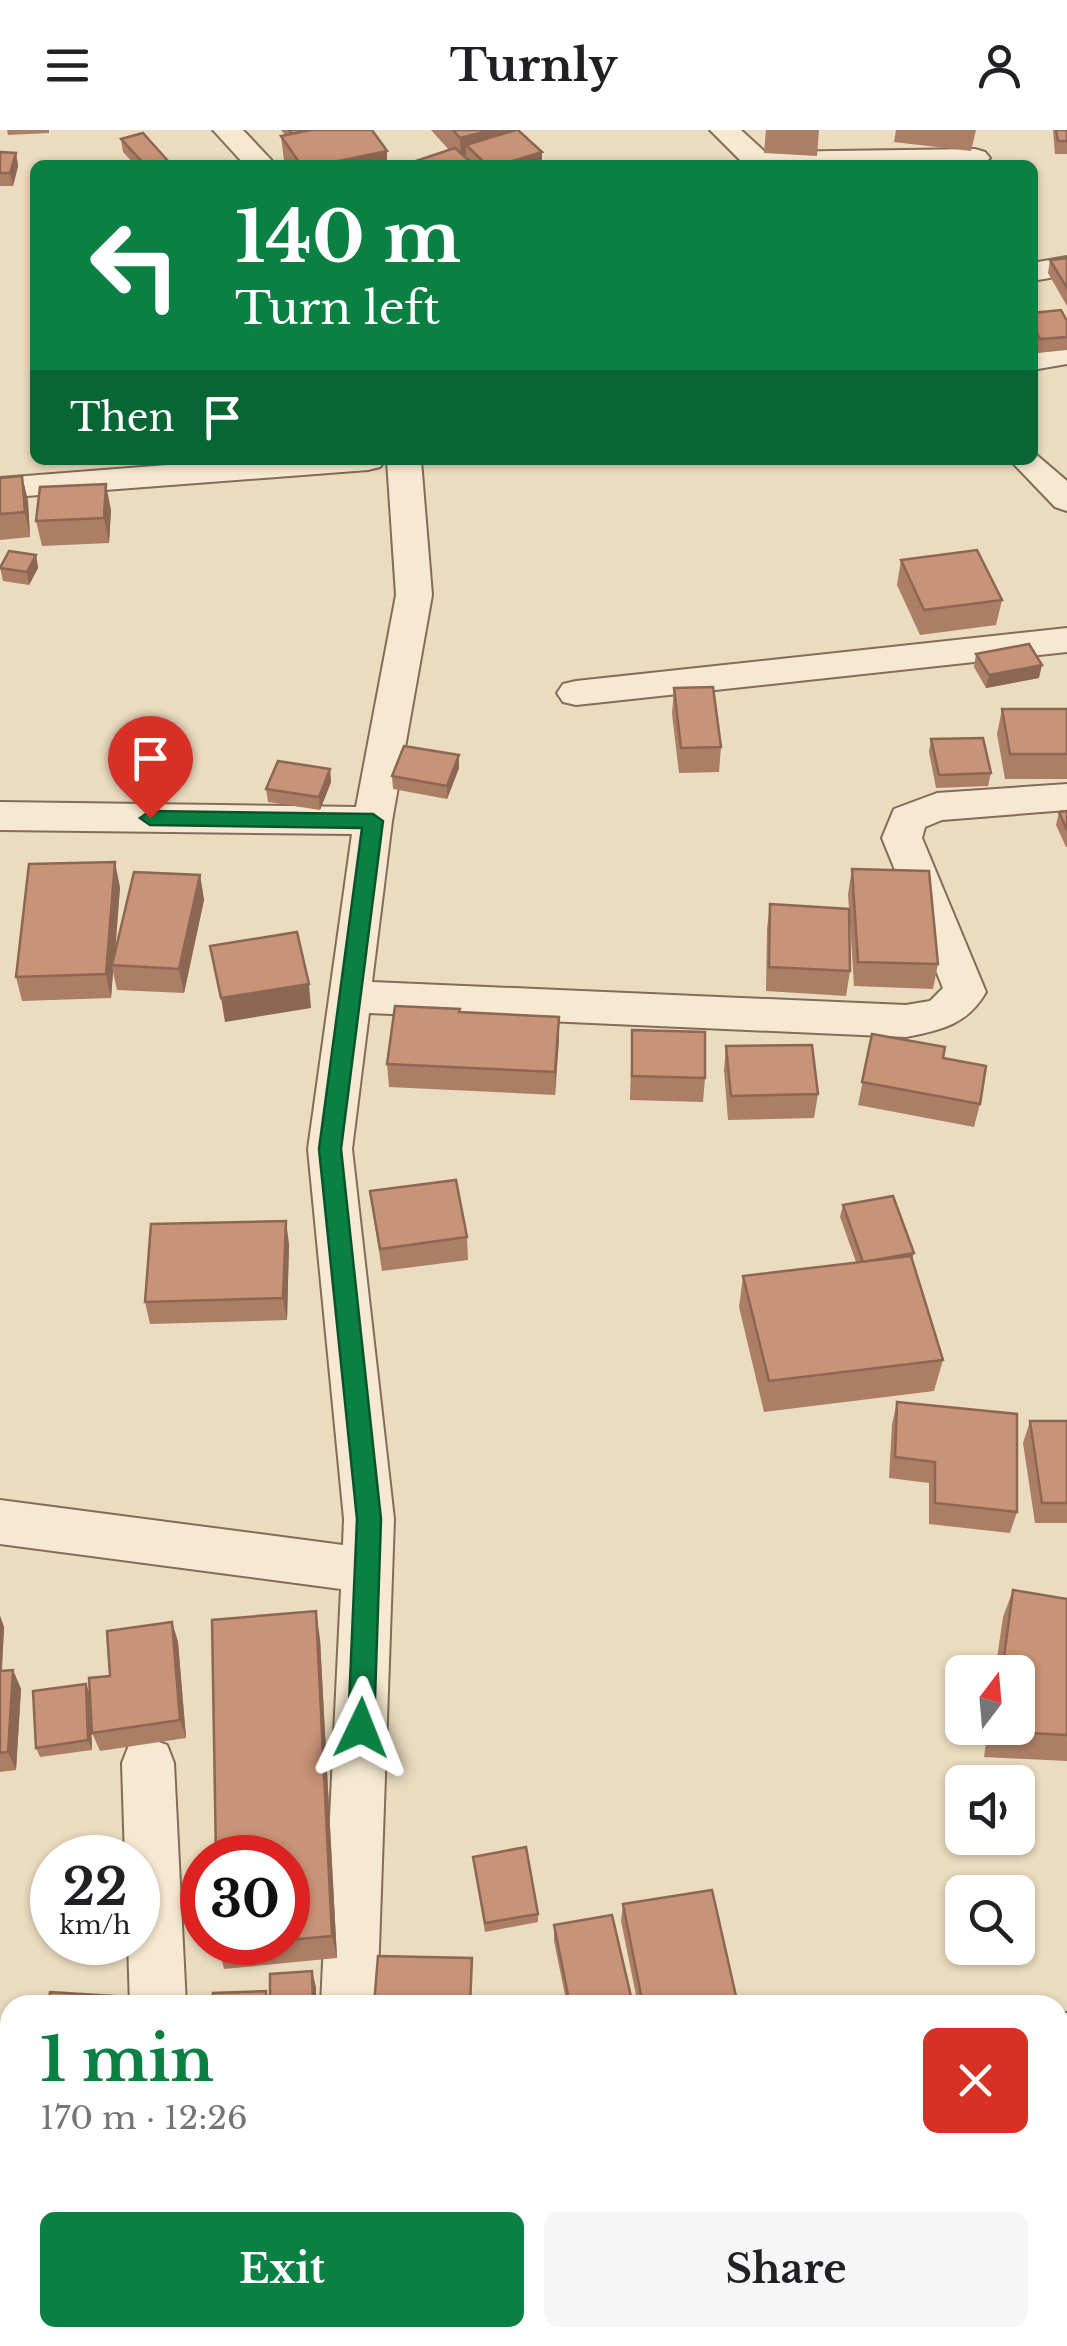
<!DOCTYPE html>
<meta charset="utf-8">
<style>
:root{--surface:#fff;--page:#f6f6f6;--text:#202124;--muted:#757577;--accent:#0b8043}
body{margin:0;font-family:"Libre Baskerville",serif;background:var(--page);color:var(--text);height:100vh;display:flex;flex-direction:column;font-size:38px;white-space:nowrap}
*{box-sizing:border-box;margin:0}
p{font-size:32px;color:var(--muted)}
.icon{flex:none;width:55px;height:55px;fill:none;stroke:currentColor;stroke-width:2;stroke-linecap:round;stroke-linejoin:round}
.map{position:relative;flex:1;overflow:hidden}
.side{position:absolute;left:0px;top:1865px;width:1068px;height:352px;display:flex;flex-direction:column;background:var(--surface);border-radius:30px 30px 0 0;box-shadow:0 2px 8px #0004}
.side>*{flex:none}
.guide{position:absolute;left:30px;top:30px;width:1008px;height:305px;border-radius:15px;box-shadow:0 2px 8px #0004;background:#0b8043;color:#fff;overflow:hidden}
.needle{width:65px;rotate:16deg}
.buttons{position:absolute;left:945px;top:1525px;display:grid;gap:20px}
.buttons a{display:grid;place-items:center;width:90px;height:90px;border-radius:15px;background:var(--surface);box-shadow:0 2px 8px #0004;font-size:50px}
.speed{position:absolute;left:30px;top:1705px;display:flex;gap:20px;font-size:50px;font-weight:700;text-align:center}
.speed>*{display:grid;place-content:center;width:130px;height:130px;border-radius:50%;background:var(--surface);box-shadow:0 2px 8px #0004;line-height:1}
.speed small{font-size:25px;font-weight:400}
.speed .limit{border:15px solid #d22;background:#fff;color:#111}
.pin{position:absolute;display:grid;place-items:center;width:85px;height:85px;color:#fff;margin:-102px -42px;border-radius:50% 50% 50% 0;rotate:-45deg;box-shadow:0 0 10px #0007}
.pin .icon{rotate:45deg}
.me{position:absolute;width:110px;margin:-55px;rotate:2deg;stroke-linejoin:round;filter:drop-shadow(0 0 8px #0008)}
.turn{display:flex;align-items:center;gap:35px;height:210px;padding:0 40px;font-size:45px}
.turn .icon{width:130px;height:130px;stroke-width:2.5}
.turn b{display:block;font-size:70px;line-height:85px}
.then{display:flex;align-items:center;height:95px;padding:0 40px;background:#0003;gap:20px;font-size:38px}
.round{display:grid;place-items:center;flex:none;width:105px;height:105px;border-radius:15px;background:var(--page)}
.summary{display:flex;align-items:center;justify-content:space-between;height:170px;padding:0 40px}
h1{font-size:60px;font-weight:800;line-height:75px;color:var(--accent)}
.button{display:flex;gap:20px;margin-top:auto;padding:20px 40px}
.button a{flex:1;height:115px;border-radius:15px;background:var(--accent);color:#fff;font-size:40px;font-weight:800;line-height:115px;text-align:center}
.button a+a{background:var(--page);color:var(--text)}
header{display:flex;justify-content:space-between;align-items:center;height:130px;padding:0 40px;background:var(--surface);font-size:45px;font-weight:800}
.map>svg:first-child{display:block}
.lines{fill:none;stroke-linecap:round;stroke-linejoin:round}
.street-casing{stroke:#836c58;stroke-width:4}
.street{fill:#f7e9d1;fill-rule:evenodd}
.wall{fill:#ac7e65}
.shaded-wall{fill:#8c6753}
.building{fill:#c89376;stroke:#8c6753;stroke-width:2.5}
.route{fill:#0b8043;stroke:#07532c;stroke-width:2.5}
</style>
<header><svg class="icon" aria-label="menu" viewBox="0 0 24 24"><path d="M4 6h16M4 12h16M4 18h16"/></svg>Turnly<svg class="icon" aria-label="person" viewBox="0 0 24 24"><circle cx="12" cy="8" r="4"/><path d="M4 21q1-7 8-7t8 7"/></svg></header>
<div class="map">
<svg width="1067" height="2216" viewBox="0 0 1067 2216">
<rect width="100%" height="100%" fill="#ebdbbf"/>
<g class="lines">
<g class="street-casing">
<g id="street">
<path d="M213,0h30l33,35h-31z"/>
<path d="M710,0h31l24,22 210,-3 10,3 5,6 -8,7h-237z"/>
<path d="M1067,127v18l-35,6v-18z"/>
<path d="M1067,214v20l-35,6v-20z"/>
<path d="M1032,321l35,30v30l-12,-4 -45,-47h22z"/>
<path d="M232,330h153l-5,7 -12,3 -368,28v-20z"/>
<path d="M387,330h34l11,135 -40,226 -20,161 534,23 24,-4 13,-13 -61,-150 12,-29 43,-16 130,-9v26l-125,10 -17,7 -3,11 64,154c-19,33 -45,38 -80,45l-537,-24 -17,136 42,370 -17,486h-56l20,-416 -341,-45v-44l343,45 1,-26 -36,-370 44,-315 -352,-4v-28l356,5 40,-212z"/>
<path d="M1067,498v24l-491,53 -13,-3 -6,-9 6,-9 13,-3z"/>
<path d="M148,1608l19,7 7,18 12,242h-56l-2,-63h10v-84h-13l-3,-95 7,-18z"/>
<path d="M1067,1883v56l-9,2v-56z"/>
<path d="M10,2085v60l-10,2v-60z"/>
<path d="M394,2208h60l4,8h-62z"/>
</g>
</g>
<use href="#street" class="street"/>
</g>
<g class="wall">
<path d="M7,0h42v3l-41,2z"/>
<path d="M281,0h93l-2,1 15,20v14h-101l-2,-4 -3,-25 4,-1z"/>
<path d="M431,0h80l31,35h-138l45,-15z"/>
<path d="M766,0h53l-2,26 -53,-3z"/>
<path d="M896,0h80l-5,21 -77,-9z"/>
<path d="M1053,0h14v24h-12z"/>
<path d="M121,9l49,26h-35l-12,-13z"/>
<path d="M0,22l16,1 2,13 -5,20h-13z"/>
<path d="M1067,128v48l-19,-33 2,-13z"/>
<path d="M1032,183l35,8v29l-29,3 -2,-3 -1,4h-3z"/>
<path d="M22,346l6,25 2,36 -30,3v-62z"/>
<path d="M111,380l-2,33 -67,3 -6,-25z"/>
<path d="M36,425l2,13 -9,17 -26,-4 -3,-14z"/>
<path d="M901,430l101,40 -6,25 -76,10 -23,-50z"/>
<path d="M976,524l63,24 -53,10 -12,-21z"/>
<path d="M674,558l47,59 -2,25 -40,1 -7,-59z"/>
<path d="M1002,579h65v70h-62l-8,-45z"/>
<path d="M931,609l60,34 -3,13 -52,2 -7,-36z"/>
<path d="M459,625v13l-12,31 -54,-10 -1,-13z"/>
<path d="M330,639l1,13 -11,28 -52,-8 -2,-13z"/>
<path d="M1067,681v36h-1l-10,-22 3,-13z"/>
<path d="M852,739l86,95 -5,25 -79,-3 -4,-64v49l-4,25 -80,-5 1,-62 3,-25 79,5 -1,-15z"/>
<path d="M200,745l4,25 -20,93 -67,-3 -4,-18 -2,26 -89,3 -6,-24 104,-90 -5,66z"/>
<path d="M559,887l-4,78 -166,-8 -2,-23z"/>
<path d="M632,900l73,48 -2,24 -73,-2z"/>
<path d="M872,904l71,24 37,46 -6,23 -116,-22z"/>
<path d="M726,916l92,48 -4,24 -86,2 -4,-50z"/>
<path d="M370,1061l97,46 1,23 -86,11z"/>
<path d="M843,1075l71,48 -2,8 31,99 -9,31 -170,21 -25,-105 4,-31 113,-14 -16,-45z"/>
<path d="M289,1114l-2,76 -137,4 -5,-22z"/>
<path d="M897,1272l120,110 -7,21 -81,-9v-41l-40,-5 3,-54z"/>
<path d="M1030,1291h37v102h-32l-12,-80z"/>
<path d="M1013,1460l54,9v162l-83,-4 4,-29h30v-56h-23l8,-55z"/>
<path d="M0,1486l4,11 -2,43h11l8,19 -5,81 -16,2z"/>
<path d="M172,1492l6,20 8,96 -86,13 -8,-18z"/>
<path d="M320,1509l17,319 -113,11 -7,-27h71v-84z"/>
<path d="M90,1564l2,56 -52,7 -4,-9z"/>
<path d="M473,1727l65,57v8l-53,10z"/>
<path d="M623,1774l115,101h-100l-17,-84z"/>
<path d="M554,1795l79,80h-66l-13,-64z"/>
<path d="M1067,1988v204l-9,1v-204z"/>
</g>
<g class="shaded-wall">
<path d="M492,0h19v20l-45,-5v16l-5,2 -1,-25z"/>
<path d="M387,21v14h-67z"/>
<path d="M542,22v13h-42z"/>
<path d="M16,23l2,13 -5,20 -3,-13z"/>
<path d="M1038,211l-3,13h-3v-12z"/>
<path d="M22,346l6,25 2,36 -5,-25z"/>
<path d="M106,354l5,26 -2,33 -5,-25z"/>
<path d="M36,425l2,13 -9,17 -2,-13z"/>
<path d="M1042,535l-3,13 -53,10 3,-13z"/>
<path d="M459,625v13l-12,31v-13z"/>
<path d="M330,639l1,13 -11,28 -1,-13z"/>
<path d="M115,732l5,25 -6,79 -2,-1 1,7 -2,26 -5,-24z"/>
<path d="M200,745l4,25 -20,93 -5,-24z"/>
<path d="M309,854l2,24 -86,14 -4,-24z"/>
<path d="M559,887v24l-4,54v-23z"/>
<path d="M286,1091l3,23 -2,76 -4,-22z"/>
<path d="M316,1481l4,28 17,319 -5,-22z"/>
<path d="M0,1486l4,11 -3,55 -1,-3z"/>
<path d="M172,1492l6,20 8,96 -6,-18z"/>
<path d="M13,1540l8,19 -5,81 -8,-18z"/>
<path d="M86,1554l4,10 2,56 -4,-10z"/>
<path d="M312,1841l4,16v18h-3z"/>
</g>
<g class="building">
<path d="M289,0h22l-19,4z"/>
<path d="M311,0h61l15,21 -67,14h-19l-20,-29z"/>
<path d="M453,0h39l-32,8z"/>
<path d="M516,0h2l24,22 -42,13h-13l-21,-20z"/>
<path d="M1056,0h11v11h-9z"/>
<path d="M143,3l26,29 -11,3h-13l-24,-26z"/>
<path d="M455,18l19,17h-70z"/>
<path d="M0,22l16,1 -6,20h-10z"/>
<path d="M1067,128v30l-17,-28z"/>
<path d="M1061,180l6,11v16l-27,2 -8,-15v-11z"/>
<path d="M22,346l3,36 -25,2v-36z"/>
<path d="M106,354l-2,34 -68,3 4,-34z"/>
<path d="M977,420l25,50 -78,10 -23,-50z"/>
<path d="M9,421l27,4 -9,17 -27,-4z"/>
<path d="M1029,514l13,21 -53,10 -13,-21z"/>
<path d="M713,557l8,60 -40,1 -7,-60z"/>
<path d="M1002,579h65v45h-57z"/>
<path d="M983,608l8,35 -52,2 -8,-36z"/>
<path d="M404,616l55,9 -12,31 -55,-10z"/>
<path d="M278,631l52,8 -11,28 -53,-8z"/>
<path d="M1067,681v19l-8,-18z"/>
<path d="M115,732l-9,112 -90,3 13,-113z"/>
<path d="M852,739l77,2 9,93 -80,-2z"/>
<path d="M134,742l66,3 -21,94 -67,-4z"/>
<path d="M770,774l79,5 1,62 -81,-4z"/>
<path d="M297,802l12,52 -88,14 -11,-52z"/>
<path d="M395,876l65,3 -1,3 100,5 -4,55 -168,-8z"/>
<path d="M632,900l73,2v46l-73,-2z"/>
<path d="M872,904l73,13 -2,11 43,8 -6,38 -118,-22z"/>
<path d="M812,915l6,49 -87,2 -5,-50z"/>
<path d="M456,1050l11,57 -87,12 -10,-58z"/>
<path d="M893,1066l21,57 -51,9 -20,-57z"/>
<path d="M286,1091l-3,77 -138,4 6,-78z"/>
<path d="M911,1126l32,104 -174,21 -26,-105z"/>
<path d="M897,1272l120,12v98l-82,-9v-41l-40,-5z"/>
<path d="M1030,1291h37v82h-25z"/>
<path d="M1013,1460l54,9v136l-73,-4v-3h24v-56h-16z"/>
<path d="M316,1481l16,325 -44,4v-82h-72l-4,-238z"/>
<path d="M172,1492l8,98 -88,13 -3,-55 21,-2 -3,-45z"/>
<path d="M13,1540l-5,82 -8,1v-82z"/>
<path d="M86,1554l2,56 -52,8 -3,-57z"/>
<path d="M526,1717l12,67 -53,9 -12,-66z"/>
<path d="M712,1760l26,115h-95l-20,-101z"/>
<path d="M612,1785l21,90h-63l-16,-80z"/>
<path d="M217,1812h48l-48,5z"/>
<path d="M378,1826l94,2 -2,47h-96z"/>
<path d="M312,1841l1,34h-43v-31z"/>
<path d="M266,1861v14h-54l1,-12z"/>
<path d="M50,1862l94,6 -1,7h-95z"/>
<path d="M1067,1988v191h-9v-190z"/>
<path d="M461,2208h107l3,8h-107z"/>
<path d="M590,2208h97l1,8h-97z"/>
</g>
<path class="route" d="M150,681l223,3 10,7 -42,328 40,370 -7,209 -4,9 -9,3 -10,-3 -3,-9 9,-209 -38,-370 43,-321 -212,-3 -10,-7z"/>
</svg>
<div class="buttons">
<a><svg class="needle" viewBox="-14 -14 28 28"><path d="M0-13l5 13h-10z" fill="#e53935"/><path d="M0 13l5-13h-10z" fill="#757577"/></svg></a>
<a><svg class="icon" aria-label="sound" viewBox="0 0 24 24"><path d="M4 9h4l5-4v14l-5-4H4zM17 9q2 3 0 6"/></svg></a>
<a><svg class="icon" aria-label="search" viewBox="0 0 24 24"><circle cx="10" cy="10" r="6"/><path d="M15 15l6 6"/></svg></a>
</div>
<div class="speed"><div>22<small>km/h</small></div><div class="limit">30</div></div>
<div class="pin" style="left:150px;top:688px;background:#d93025"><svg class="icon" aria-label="arrive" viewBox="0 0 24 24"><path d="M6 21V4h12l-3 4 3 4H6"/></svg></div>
<svg class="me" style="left:361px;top:1598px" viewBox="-20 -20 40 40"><path d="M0-17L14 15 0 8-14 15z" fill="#0b8043" stroke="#fff" stroke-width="4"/></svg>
<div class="guide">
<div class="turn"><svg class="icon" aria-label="left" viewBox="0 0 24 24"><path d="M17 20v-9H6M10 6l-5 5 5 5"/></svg><div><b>140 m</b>Turn left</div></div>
<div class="then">Then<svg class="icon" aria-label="arrive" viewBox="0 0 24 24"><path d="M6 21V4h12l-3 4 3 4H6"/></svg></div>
</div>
<section class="side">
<div class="summary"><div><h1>1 min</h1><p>170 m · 12:26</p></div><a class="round" style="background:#d93025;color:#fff"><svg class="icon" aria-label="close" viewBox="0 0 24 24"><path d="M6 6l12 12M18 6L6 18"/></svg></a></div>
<div class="button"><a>Exit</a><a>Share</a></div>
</section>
</div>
